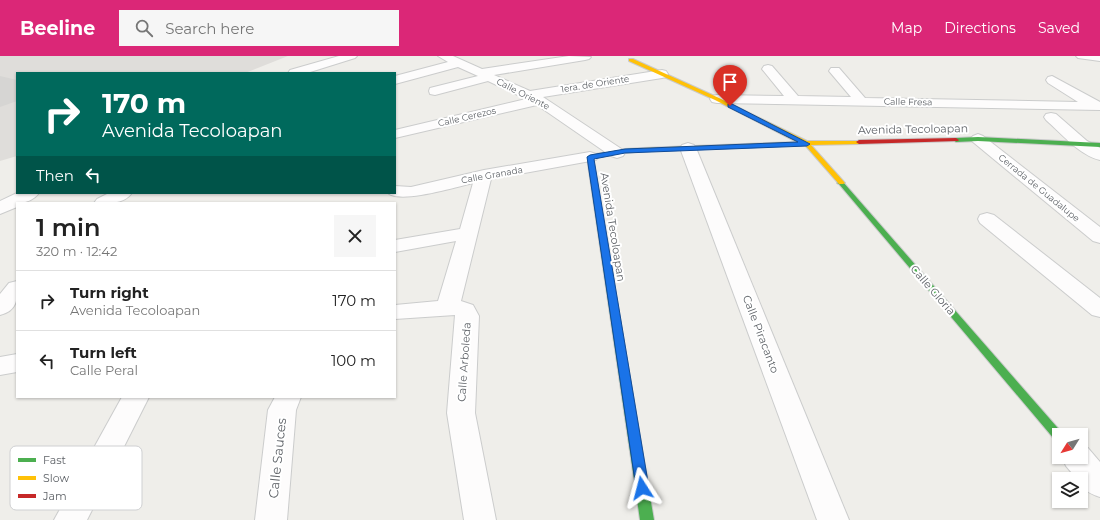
<!DOCTYPE html>
<meta charset="utf-8">
<style>
:root{--surface:#fff;--page:#f6f6f6;--text:#222;--muted:#767676;--line:#e0e0e0;--accent:#db2777}
body{margin:0;font-family:Montserrat,sans-serif;background:var(--page);color:var(--text);height:100vh;display:flex;flex-direction:column;font-size:15px;white-space:nowrap}
*{box-sizing:border-box;margin:0}
p{font-size:13px;color:var(--muted)}
.icon{flex:none;width:22px;height:22px;fill:none;stroke:currentColor;stroke-width:2;stroke-linecap:round;stroke-linejoin:round}
.map{position:relative;flex:1;overflow:hidden}
.drawer{position:absolute;left:16px;top:146px;width:380px;height:196px;display:flex;flex-direction:column;background:var(--surface);border-radius:0px;box-shadow:0 1px 3px #0004}
.drawer>*{flex:none}
.top-card{position:absolute;left:16px;top:16px;width:380px;height:122px;border-radius:0px;box-shadow:0 1px 3px #0004;background:#00695c;color:#fff;overflow:hidden}
.needle{width:26px;rotate:233deg}
.fabs{position:absolute;left:1052px;top:372px;display:grid;gap:8px}
.fabs a{display:grid;place-items:center;width:36px;height:36px;border-radius:0px;background:var(--surface);box-shadow:0 1px 3px #0004;font-size:20px}
.pin{position:absolute;display:grid;place-items:center;width:34px;height:34px;color:#fff;margin:-41px -17px;border-radius:50% 50% 50% 0;rotate:-45deg;box-shadow:0 0 4px #0007}
.pin .icon{rotate:45deg}
.me{position:absolute;width:44px;margin:-22px;rotate:351deg;stroke-linejoin:round;filter:drop-shadow(0 0 3px #0008)}
.turn{display:flex;align-items:center;gap:14px;height:84px;padding:0 20px;font-size:18px}
.turn .icon{width:52px;height:52px;stroke-width:2.5}
.turn b{display:block;font-size:28px;line-height:34px}
.then{display:flex;align-items:center;height:38px;padding:0 20px;background:#0003;gap:8px;font-size:15px}
.round{display:grid;place-items:center;flex:none;width:42px;height:42px;border-radius:0px;background:var(--page)}
.summary{display:flex;align-items:center;justify-content:space-between;height:68px;padding:0 20px}
h1{font-size:24px;font-weight:600;line-height:30px}
ul{padding:0;list-style:none}
li{display:flex;align-items:center;gap:12px;height:60px;padding:0 20px;border-top:1px solid var(--line)}
li div{flex:1}
li b{display:block;font-size:15px}
li em{font-style:normal}
header{display:flex;align-items:center;gap:24px;box-sizing:border-box;height:56px;padding:0 20px;background:var(--accent);color:#fff}
header strong{font-size:19px}
nav{display:flex;gap:22px;margin-inline-start:auto;font-size:14px}
.search{width:280px;height:36px;background:var(--page);display:flex;align-items:center;gap:10px;box-sizing:border-box;padding:0 14px;border-radius:0px;color:var(--muted);font-size:15px}
.map>svg:first-child{display:block}
.industrial{fill:#dfddda}
.building{fill:#d6d5d3}
.lines{fill:none;stroke-linecap:round;stroke-linejoin:round}
.street-casing{stroke:#cbcccc;stroke-width:2}
.fast-casing{stroke:#cacacb;stroke-width:2}
.slow-casing{stroke:#cacacb;stroke-width:2}
.jam-casing{stroke:#cacacb;stroke-width:2}
.street{fill:#fdfcfc;fill-rule:evenodd}
.fast{fill:#4caf50;fill-rule:evenodd}
.slow{fill:#ffc107;fill-rule:evenodd}
.jam{fill:#c62828;fill-rule:evenodd}
.route{fill:#1a73e8;stroke:#114b97}
.labels{text-anchor:middle;stroke-width:4;stroke-linejoin:round;paint-order:stroke}
.far-street-label{font-size:9px;fill:#5f6368;stroke:#fff}
.street-label{font-size:11px;fill:#5f6368;stroke:#fff}
.near-street-label{font-size:13px;fill:#5f6368;stroke:#fff}
.key{fill:#fff;stroke:#cfd0d2;stroke-width:1}
.key-label{font-size:11px;fill:#5f6368}
</style>
<header>
<strong>Beeline</strong>
<div class="search"><svg class="icon" aria-label="search" viewBox="0 0 24 24"><circle cx="10" cy="10" r="6"/><path d="M15 15l6 6"/></svg>Search here</div>
<nav><a>Map</a><a>Directions</a><a>Saved</a></nav>
</header>
<div class="map">
<svg width="1100" height="464" viewBox="0 0 1100 464">
<rect width="100%" height="100%" fill="#efeeea"/>
<path class="industrial" d="M0,0h288l-43,17h-228v83l-17,5z"/>
<path class="building" d="M0,20l17,4v21l-17,6z"/>
<g class="lines">
<g class="street-casing">
<g id="street">
<path d="M339,0h18l-2,2 -48,15h-19l2,-3z"/>
<path d="M438,0h15l29,13 87,-13 22,1 -2,2 -4,1 -91,15 36,16 132,-21 4,1 2,3 -2,3 -4,1 -119,19 80,53 2,3 -2,3 -6,2 -6,-2 -74,-51 -142,33v-8l131,-31 -38,-18 -53,14 -5,-1 -1,-3 1,-3 48,-12 -20,-9 -63,17v-8l53,-14z"/>
<path d="M1076,0h24v5l-22,-3z"/>
<path d="M768,9l4,1 26,30 53,1 -22,-26 2,-3h8l26,30 213,4 -30,-19 -2,-3 2,-3 4,-1 48,26v8l-383,-7 -5,-1 -2,-3 2,-3 5,-1 67,1 -22,-27 2,-3z"/>
<path d="M1051,57l5,1 31,27 13,7v12c-21,-5 -38,-26 -54,-40l-2,-3 2,-3z"/>
<path d="M978,78l5,2 117,91v16l-7,-2 -120,-99 -3,-3 3,-3z"/>
<path d="M688,87l6,2 2,3 153,372h-32l-137,-372 2,-3z"/>
<path d="M590,96l6,2 2,3 -2,3 -105,19 -30,122 12,4 6,11 -4,97 21,107h-32l-17,-107 8,-98 -60,4v-14l43,-4 18,-60 -61,11v-12l65,-11 13,-46c-17,4 -73,21 -85,10h7v-7l16,1 73,-17z"/>
<path d="M17,137h22c-5,7 -14,10 -22,10v4l-17,7v-13z"/>
<path d="M109,137h23c-9,12 -25,10 -38,10l3,-4z"/>
<path d="M987,157l7,2 106,83v19l-8,-2 -112,-92 -2,-4 2,-4z"/>
<path d="M17,225c0,17 2,29 -17,34v-21l9,-11z"/>
<path d="M17,298v18l-17,3v-18z"/>
<path d="M122,341h27l-62,123h-33z"/>
<path d="M275,341h26l-5,13 -9,110h-32l13,-110z"/>
<path d="M1081,390l7,2 12,14v35c-9,-3 -19,-7 -19,-18h-4l-11,-13 -4,-9h19z"/>
</g>
</g>
<g class="fast-casing">
<g id="fast">
<path d="M978,81l122,6v4l-122,-6 -22,1 -3,-2 3,-2z"/>
<path d="M643,92l3,2 -1,1 -20,2 -32,5 61,362h-14l-53,-363 3,-2 35,-6z"/>
<path d="M841,125l2,1 220,252 1,1h-5v7l-4,-2 -216,-256 -2,-1z"/>
</g>
</g>
<g class="slow-casing">
<path id="slow" d="M629,3h4l86,39 88,43h54v2l-2,1 -48,1 34,38 -2,1h-4l-34,-39 -164,6 -1,-1 3,-2 154,-6 -82,-42 -86,-39z"/>
</g>
<g class="jam-casing">
<path id="jam" d="M956,82l3,2 -1,1 -99,3 -3,-2 3,-2z"/>
</g>
<use href="#street" class="street"/>
<use href="#fast" class="fast"/>
<use href="#slow" class="slow"/>
<use href="#jam" class="jam"/>
</g>
<path class="route" d="M728,48h4l78,40 -3,2 -182,7 -31,6 55,329 -2,4 -5,2 -4,-2 -2,-4 -49,-331 3,-2 35,-6 173,-7 -70,-35z"/>
<g class="labels">
<g class="far-street-label">
<text transform="translate(595 28) rotate(-9)" y="3">1era. de Oriente</text>
<text transform="translate(523 38) rotate(27)" y="3">Calle Oriente</text>
<text transform="translate(908 46) rotate(1)" y="3">Calle Fresa</text>
<text transform="translate(467 61) rotate(-13)" y="3">Calle Cerezos</text>
<text transform="translate(492 119) rotate(-10)" y="3">Calle Granada</text>
<text transform="translate(1039 132) rotate(39)" y="3">Cerrada de Guadalupe</text>
</g>
<g class="street-label">
<text transform="translate(913 73) rotate(-1)" y="4">Avenida Tecoloapan</text>
<text transform="translate(613 171) rotate(81)" y="4">Avenida Tecoloapan</text>
<text transform="translate(933 234) rotate(49)" y="4">Calle Gloria</text>
<text transform="translate(761 278) rotate(69)" y="4">Calle Piracanto</text>
<text transform="translate(464 306) rotate(-86)" y="4">Calle Arboleda</text>
</g>
<g class="near-street-label">
<text transform="translate(277 402) rotate(-84)" y="5">Calle Sauces</text>
</g>
</g>
<rect x="10" y="390" width="132" height="64" rx="6" class="key"/>
<rect x="18" y="402" width="18" height="4" fill="#4caf50"/>
<rect x="18" y="420" width="18" height="4" fill="#ffc107"/>
<rect x="18" y="438" width="18" height="4" fill="#c62828"/>
<g class="key-label">
<text x="43" y="408">Fast</text>
<text x="43" y="426">Slow</text>
<text x="43" y="444">Jam</text>
</g>
</svg>
<div class="fabs">
<a><svg class="needle" viewBox="-14 -14 28 28"><path d="M0-13l5 13h-10z" fill="#e53935"/><path d="M0 13l5-13h-10z" fill="#767676"/></svg></a>
<a><svg class="icon" aria-label="layers" viewBox="0 0 24 24"><path d="M12 4l9 5-9 5-9-5zM3 14l9 5 9-5"/></svg></a>
</div>
<div class="pin" style="left:730px;top:50px;background:#d93025"><svg class="icon" aria-label="arrive" viewBox="0 0 24 24"><path d="M6 21V4h12l-3 4 3 4H6"/></svg></div>
<svg class="me" style="left:642px;top:432px" viewBox="-20 -20 40 40"><path d="M0-17L14 15 0 8-14 15z" fill="#1a73e8" stroke="#fff" stroke-width="4"/></svg>
<div class="top-card">
<div class="turn"><svg class="icon" aria-label="right" viewBox="0 0 24 24"><path d="M7 20v-9h11M14 6l5 5-5 5"/></svg><div><b>170 m</b>Avenida Tecoloapan</div></div>
<div class="then">Then<svg class="icon" aria-label="left" viewBox="0 0 24 24"><path d="M17 20v-9H6M10 6l-5 5 5 5"/></svg></div>
</div>
<section class="drawer">
<div class="summary"><div><h1>1 min</h1><p>320 m · 12:42</p></div><a class="round"><svg class="icon" aria-label="close" viewBox="0 0 24 24"><path d="M6 6l12 12M18 6L6 18"/></svg></a></div>
<ul>
<li><svg class="icon" aria-label="right" viewBox="0 0 24 24"><path d="M7 20v-9h11M14 6l5 5-5 5"/></svg><div><b>Turn right</b><p>Avenida Tecoloapan</p></div><em>170 m</em></li>
<li><svg class="icon" aria-label="left" viewBox="0 0 24 24"><path d="M17 20v-9H6M10 6l-5 5 5 5"/></svg><div><b>Turn left</b><p>Calle Peral</p></div><em>100 m</em></li>
</ul>
</section>
</div>
